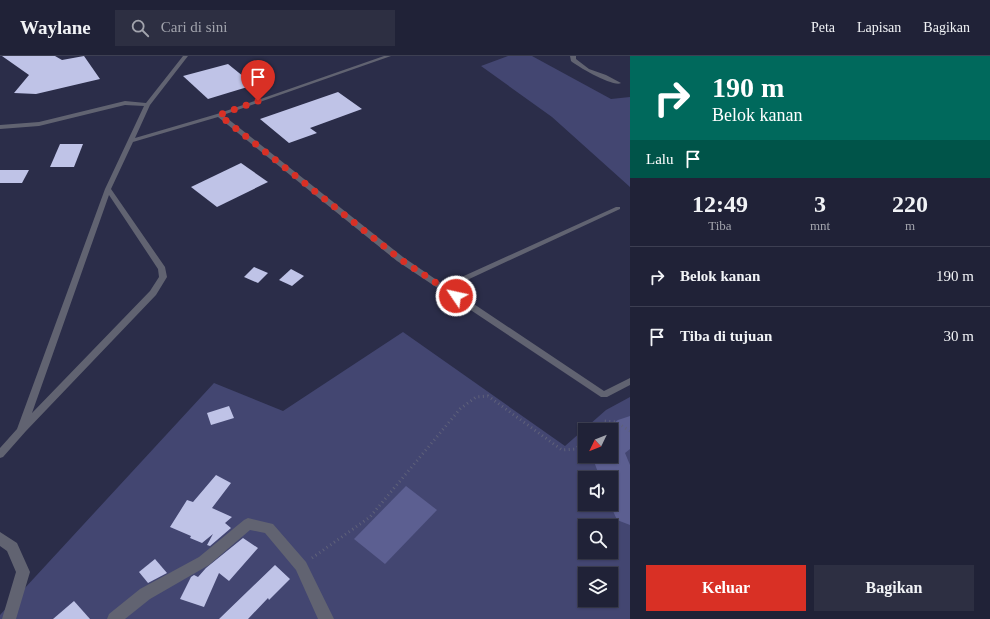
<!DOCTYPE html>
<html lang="id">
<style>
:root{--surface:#202237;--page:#2d2f42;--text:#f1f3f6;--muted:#a2a4ad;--line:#3d3f52;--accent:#d93025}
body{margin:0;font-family:"Times New Roman",serif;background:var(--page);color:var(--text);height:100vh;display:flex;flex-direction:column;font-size:15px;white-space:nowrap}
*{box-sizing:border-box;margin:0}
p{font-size:13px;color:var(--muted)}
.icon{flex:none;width:22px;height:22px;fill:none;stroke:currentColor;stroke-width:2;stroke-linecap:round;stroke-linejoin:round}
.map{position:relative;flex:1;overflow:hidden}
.side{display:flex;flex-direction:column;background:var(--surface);width:360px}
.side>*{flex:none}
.top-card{background:#00695c;color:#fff;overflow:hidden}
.needle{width:26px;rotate:227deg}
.controls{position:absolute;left:578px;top:367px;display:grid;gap:8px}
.controls a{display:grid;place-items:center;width:40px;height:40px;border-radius:0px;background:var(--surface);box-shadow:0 1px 3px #0004,0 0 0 1px var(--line);font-size:20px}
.pin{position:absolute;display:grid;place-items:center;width:34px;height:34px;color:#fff;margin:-41px -17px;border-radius:50% 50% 50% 0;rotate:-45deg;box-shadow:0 0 4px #0007}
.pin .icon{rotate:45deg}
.me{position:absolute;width:44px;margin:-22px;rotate:304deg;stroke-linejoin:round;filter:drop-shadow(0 0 3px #0008)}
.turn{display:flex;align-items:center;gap:14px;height:84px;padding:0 16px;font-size:18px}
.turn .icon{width:52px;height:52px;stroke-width:2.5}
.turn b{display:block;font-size:28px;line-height:34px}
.then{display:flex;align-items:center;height:38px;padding:0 16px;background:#0003;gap:8px;font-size:15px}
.eta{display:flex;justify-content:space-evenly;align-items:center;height:68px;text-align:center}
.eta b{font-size:24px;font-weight:700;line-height:28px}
.primary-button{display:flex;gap:8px;margin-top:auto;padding:8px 16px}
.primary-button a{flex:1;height:46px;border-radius:0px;background:var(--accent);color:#fff;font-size:16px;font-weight:700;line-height:46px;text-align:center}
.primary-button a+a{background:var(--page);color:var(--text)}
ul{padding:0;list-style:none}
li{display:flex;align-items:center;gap:12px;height:60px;padding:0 16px;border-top:1px solid var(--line)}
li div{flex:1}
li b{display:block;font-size:15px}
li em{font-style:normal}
header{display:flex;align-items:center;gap:24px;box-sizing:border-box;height:56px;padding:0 20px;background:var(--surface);border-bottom:1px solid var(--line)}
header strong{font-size:19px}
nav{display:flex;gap:22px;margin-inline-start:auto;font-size:14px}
.search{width:280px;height:36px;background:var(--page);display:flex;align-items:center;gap:10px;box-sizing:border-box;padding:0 14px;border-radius:0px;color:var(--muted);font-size:15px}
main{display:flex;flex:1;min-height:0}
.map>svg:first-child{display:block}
.green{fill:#434671;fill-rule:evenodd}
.water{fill:#5c5f91}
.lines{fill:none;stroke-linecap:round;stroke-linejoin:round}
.river{fill:#5c5f91;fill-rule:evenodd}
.building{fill:#bfc3e7}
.path{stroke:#5f617a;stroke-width:3;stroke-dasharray:1 3.5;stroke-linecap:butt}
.service{fill:#616371;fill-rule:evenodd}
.minor{fill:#616371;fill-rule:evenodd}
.route{stroke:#d93025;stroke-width:7;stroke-dasharray:0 12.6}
</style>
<header>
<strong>Waylane</strong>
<div class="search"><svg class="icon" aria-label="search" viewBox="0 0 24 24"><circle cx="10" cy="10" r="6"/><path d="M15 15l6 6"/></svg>Cari di sini</div>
<nav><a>Peta</a><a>Lapisan</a><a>Bagikan</a></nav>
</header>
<main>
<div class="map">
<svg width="630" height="563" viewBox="0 0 630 563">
<rect width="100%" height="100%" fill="#2b2d49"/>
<g class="green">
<path d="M508,0h24l79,43 19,-2v90l-78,-70 -71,-51z"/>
<path d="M403,276l162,114 41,-36 24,-13v222h-630v-4l214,-232 69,28zM585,374h26v26h-26zM585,422h26v26h-26zM585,470h26v26h-26zM585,518h26v26h-26z"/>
</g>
<path class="water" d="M406,430l31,24 -52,54 -31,-25z"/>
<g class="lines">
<path class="river" d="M630,360v33l-5,4 5,12v60l-13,-5 -7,-16 1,-26h-11l-8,-22h19v-26h-7l14,-10z"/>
</g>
<g class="building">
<path d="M2,0h53l7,4 22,-4 16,23 -64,15 -22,-1 15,-18z"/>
<path d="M228,8l26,21 -46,14 -25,-23z"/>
<path d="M338,36l24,17 -52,19 7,5 -28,10 -29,-24z"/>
<path d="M60,88h23l-9,23h-24z"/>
<path d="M241,107l27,19 -51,25 -26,-20z"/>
<path d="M0,114h29l-7,13h-22z"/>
<path d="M254,211l14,6 -10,10 -14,-6z"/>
<path d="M291,213l13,7 -12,10 -13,-6z"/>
<path d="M229,350l5,12 -23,7 -4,-12z"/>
<path d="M216,419l15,8 -19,25 20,9 -7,6 6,5 -21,18 -3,-1 6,-11 -11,9 -12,-5 1,-2 -21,-9 17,-27 6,2z"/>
<path d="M243,482l15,10 -29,33 -10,-8 -15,34 -24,-8 11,-22 3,-2 4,2 8,-9z"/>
<path d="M155,503l12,14 -19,10 -9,-11z"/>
<path d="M275,509l15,14 -21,21 -1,-2 -20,21h-29z"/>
<path d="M74,545l16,18h-37z"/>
</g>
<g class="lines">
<g class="path">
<path d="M595,374l9,-9 12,1 14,9"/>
<path d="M312,502l58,-41 90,-108 16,-12 12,-1 74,54 14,-1 9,-9"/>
</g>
<path class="service" d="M183,0h5l-38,49 -15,33 82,-24 167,-58h7l-168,59 180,142 41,28 172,-78h4v2l-170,79 154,103 26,-13v7l-23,12h-6l-204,-136 -179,-144 -85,25 -22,47 54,78 2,10 -11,18 -130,136 -23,26 -3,1v-10l17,-19 88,-240 39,-83 -19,-1 -86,21 -39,3v-4l39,-3 86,-21 21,2zM109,139l49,74 1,8 -9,14 -118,122z"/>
<g class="minor">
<path d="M570,0h6v3l13,10 17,6 15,8c-6,5 -43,-16 -50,-22z"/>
<path d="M248,462l25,6 33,38 28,57h-16l-22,-49 -31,-37 -15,-3 -41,35 -59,34 -25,20h-18l2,-5 31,-25 59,-32 45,-37z"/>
<path d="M0,476l17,11 13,29 -14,47h-14l14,-47 -9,-21 -7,-5z"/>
</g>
</g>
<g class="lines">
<path class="route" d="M258,45l-39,14 181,144 56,37"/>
</g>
</svg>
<div class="controls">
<a><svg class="needle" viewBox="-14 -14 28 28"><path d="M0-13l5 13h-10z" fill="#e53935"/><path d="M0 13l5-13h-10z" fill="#a2a4ad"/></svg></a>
<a><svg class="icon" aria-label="sound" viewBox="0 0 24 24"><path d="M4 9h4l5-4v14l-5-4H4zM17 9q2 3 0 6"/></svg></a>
<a><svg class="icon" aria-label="search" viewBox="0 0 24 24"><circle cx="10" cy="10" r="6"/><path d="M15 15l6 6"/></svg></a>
<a><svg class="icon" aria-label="layers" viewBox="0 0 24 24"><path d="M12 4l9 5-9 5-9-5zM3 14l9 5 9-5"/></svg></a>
</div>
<div class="pin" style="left:258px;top:45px;background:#d93025"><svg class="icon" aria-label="arrive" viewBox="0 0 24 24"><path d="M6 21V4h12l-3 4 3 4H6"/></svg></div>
<svg class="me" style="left:456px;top:240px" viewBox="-20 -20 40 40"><circle r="17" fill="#d93025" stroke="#fff" stroke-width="3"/><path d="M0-11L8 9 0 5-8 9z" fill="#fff"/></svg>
</div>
<section class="side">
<div class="top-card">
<div class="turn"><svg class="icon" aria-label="right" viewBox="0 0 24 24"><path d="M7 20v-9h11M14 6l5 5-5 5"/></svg><div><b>190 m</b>Belok kanan</div></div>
<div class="then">Lalu<svg class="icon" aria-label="arrive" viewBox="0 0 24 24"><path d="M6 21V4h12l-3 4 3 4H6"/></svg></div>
</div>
<div class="eta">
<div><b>12:49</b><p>Tiba</p></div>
<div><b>3</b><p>mnt</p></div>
<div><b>220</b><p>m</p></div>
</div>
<ul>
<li><svg class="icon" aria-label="right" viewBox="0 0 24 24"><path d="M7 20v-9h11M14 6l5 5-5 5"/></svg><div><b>Belok kanan</b></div><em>190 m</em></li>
<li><svg class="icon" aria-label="arrive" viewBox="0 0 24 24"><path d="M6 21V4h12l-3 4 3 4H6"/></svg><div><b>Tiba di tujuan</b></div><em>30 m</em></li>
</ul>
<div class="primary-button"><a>Keluar</a><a>Bagikan</a></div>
</section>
</main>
